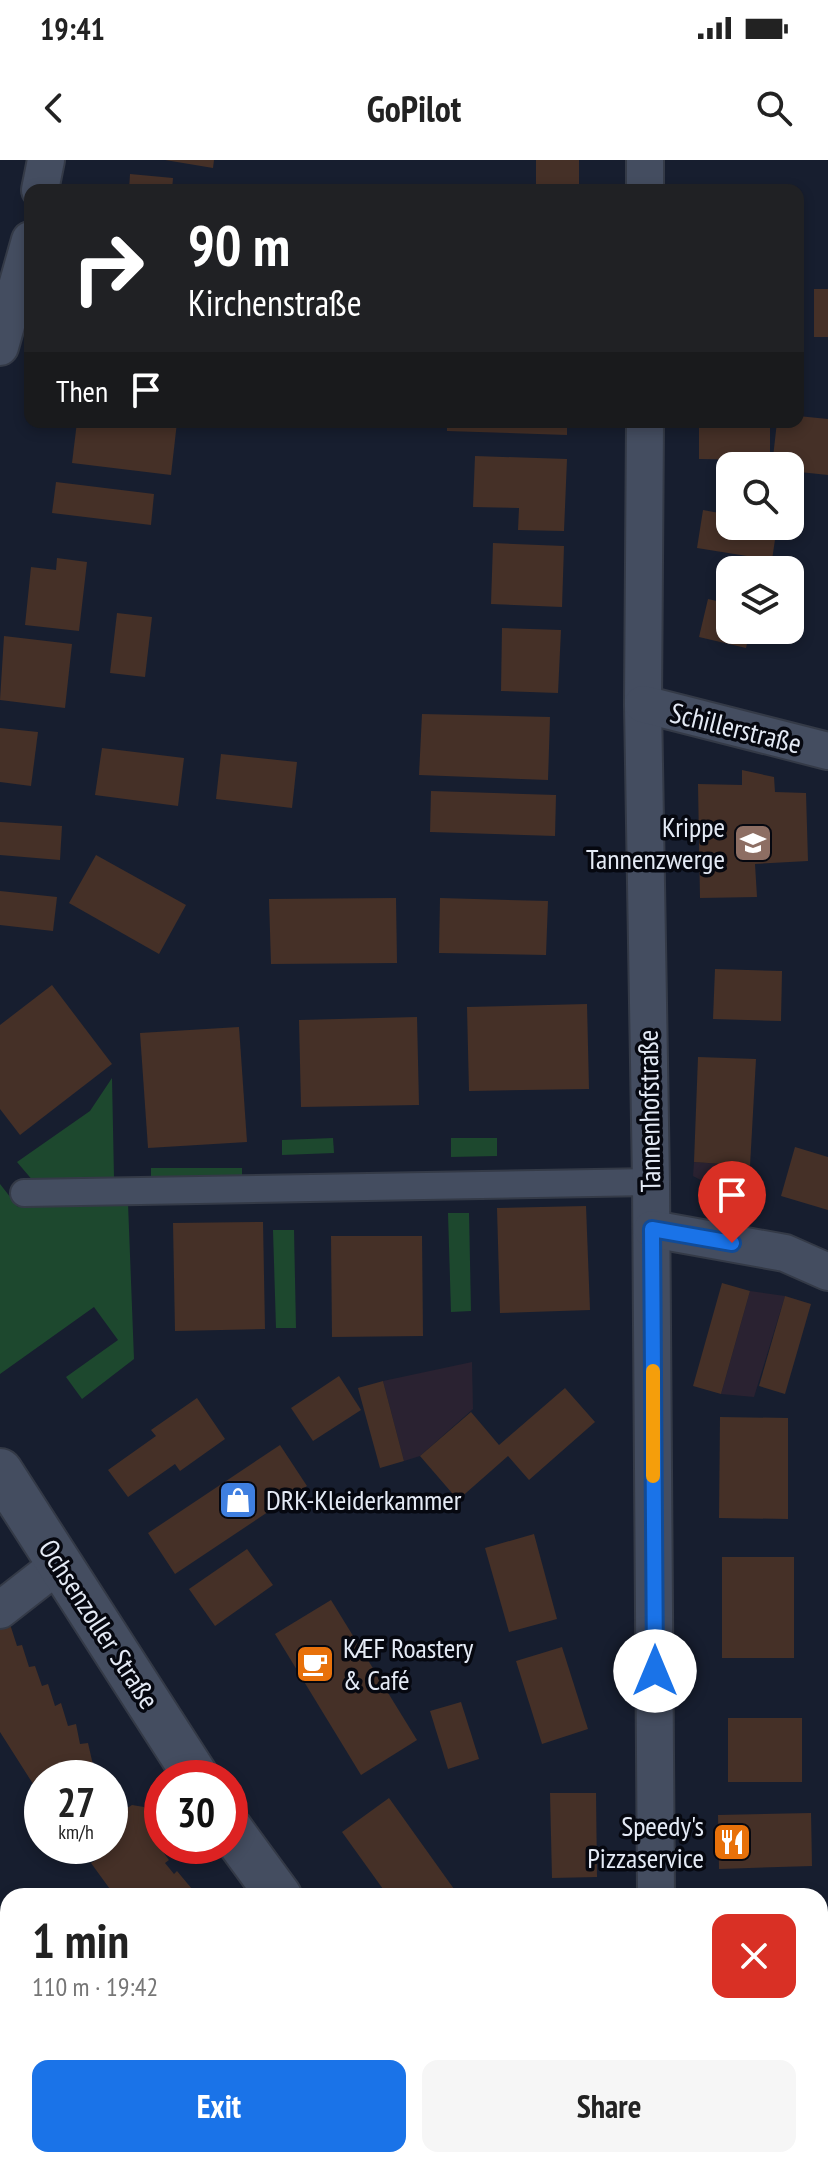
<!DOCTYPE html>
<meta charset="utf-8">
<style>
:root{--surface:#fff;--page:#f6f6f6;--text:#222;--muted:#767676;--accent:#1a73e8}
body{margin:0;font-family:"PT Sans Narrow",sans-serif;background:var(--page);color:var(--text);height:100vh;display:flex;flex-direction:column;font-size:30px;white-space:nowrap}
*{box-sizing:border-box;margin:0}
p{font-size:26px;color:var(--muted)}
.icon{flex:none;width:44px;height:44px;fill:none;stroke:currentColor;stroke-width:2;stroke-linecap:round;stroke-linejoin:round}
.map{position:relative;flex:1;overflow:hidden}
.sheet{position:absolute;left:0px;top:1728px;width:828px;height:280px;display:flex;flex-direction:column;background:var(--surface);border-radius:24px 24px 0 0;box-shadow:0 4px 12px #0003}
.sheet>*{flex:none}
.banner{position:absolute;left:24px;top:24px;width:780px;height:244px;border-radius:16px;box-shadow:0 4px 12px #0003;background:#202124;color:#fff;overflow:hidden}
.tools{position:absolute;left:716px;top:292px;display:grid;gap:16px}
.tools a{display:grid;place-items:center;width:88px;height:88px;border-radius:16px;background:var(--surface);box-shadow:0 4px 12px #0003;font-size:40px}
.speed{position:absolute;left:24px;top:1600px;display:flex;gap:16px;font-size:40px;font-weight:700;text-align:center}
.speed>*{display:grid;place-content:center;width:104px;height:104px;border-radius:50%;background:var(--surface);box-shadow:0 4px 12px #0003;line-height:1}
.speed small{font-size:20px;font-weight:400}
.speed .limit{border:12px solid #d22;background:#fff;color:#111}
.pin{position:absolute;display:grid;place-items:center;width:68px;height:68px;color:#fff;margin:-82px -34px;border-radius:50% 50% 50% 0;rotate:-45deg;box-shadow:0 0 8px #0007}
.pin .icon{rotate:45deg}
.me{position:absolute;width:88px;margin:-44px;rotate:0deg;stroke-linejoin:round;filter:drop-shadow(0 0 6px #0008)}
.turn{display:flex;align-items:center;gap:28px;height:168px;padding:0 32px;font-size:36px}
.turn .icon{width:104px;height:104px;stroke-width:2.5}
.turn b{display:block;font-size:56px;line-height:68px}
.then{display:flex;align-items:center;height:76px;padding:0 32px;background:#0003;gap:16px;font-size:30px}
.round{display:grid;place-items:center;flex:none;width:84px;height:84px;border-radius:16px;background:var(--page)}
.overview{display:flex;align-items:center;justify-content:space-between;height:136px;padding:0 32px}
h1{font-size:48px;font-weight:700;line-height:60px}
.cta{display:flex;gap:16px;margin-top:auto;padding:16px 32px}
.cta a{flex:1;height:92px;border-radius:16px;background:var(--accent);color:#fff;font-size:32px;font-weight:700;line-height:92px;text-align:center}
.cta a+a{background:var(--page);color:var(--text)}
.status{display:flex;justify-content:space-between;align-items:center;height:56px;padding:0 40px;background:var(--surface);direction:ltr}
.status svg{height:22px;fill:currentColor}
header{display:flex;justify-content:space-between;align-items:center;height:104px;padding:0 32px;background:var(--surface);font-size:36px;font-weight:700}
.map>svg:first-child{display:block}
.commercial{fill:#2a2231}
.green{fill:#1d482e}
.building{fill:#453027}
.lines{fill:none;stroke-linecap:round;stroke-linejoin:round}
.service-casing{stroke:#343a47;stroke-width:22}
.pedestrian-casing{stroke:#343a47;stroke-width:30}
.minor-casing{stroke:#343a47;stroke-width:40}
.secondary-casing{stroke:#343a47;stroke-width:48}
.service{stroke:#444d60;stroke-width:18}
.pedestrian{stroke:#444d60;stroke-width:26}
.minor{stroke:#444d60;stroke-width:36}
.secondary{stroke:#444d60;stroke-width:44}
.route-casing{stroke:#114b97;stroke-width:20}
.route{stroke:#1a73e8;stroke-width:14}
.slow{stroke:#f59e0b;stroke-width:14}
.labels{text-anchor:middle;stroke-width:7;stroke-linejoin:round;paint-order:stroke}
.street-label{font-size:28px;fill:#e4eaf5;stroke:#060810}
.poi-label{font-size:28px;fill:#e4eaf5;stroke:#060810;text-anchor:end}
</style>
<div class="status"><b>19:41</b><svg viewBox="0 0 49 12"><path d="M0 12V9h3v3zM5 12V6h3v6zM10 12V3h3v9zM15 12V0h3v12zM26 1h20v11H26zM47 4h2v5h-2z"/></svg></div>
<header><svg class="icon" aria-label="back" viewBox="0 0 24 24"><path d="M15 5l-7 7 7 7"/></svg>GoPilot<svg class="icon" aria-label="search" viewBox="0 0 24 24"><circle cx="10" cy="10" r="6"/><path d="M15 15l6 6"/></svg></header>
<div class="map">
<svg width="828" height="2008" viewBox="0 0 828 2008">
<rect width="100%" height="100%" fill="#171e2f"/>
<g class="commercial">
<path d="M694,1002l56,4 -4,38 -53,-28z"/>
<path d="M750,1131l35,5 -31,101 -33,-3z"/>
<path d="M472,1202l1,47 -53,47 -16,5 -21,-80z"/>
</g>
<g class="green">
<path d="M112,918l2,100 -80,4 -17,-20 73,-51z"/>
<path d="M333,978l1,15 -52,2v-15z"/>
<path d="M451,978h46v18l-46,1z"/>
<path d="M151,1008h91v13l-91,1z"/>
<path d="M0,1024l18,23 110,-4 6,156 -52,40 -16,-22 52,-37 -24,-33 -94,67z"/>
<path d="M448,1053h21l2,98 -20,1z"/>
<path d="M273,1070h21l2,98h-20z"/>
</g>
<g class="building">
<path d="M165,0h49l-1,8z"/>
<rect x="536" y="0" width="43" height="27"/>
<path d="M130,14l43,4 -1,12h-43z"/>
<rect x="814" y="129" width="14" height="48"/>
<path d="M798,256l30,3v56l-38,-4v-5h-18l5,-44h21z"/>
<path d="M77,262h100l-6,53 -99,-12z"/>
<path d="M447,262h120v13l-120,-4z"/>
<path d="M699,262h71v38l-71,-1z"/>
<path d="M475,296l92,3 -3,72 -46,-1 1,-22 -46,-1z"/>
<path d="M56,322l98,12 -3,31 -99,-12z"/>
<path d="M703,350l27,5v11h47l-5,34 -75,-12z"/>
<path d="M493,383l71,3 -2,61 -71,-3z"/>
<path d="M57,398l30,4 -8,69 -54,-6 6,-58 25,3z"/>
<path d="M708,439l22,5v26h20l-4,18 -47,-11z"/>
<path d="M117,453l35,4 -7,60 -35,-4z"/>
<path d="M502,468l59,2 -3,63 -57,-2z"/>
<path d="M4,476l68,8 -7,64 -65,-8z"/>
<path d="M422,554l128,3 -2,63 -129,-5z"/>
<path d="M0,568l38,4 -7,54 -31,-4z"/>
<path d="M102,588l82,10 -6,48 -83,-11z"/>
<path d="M221,594l76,8 -5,46 -76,-9z"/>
<path d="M742,610l32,7 1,15 31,1 2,68 -53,3 2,33 -57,1 -2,-114 44,1z"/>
<path d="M431,631l125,4 -1,41 -125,-4z"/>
<path d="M0,662l62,4 -2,34 -60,-5z"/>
<path d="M96,695l90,50 -27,49 -90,-51z"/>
<path d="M0,731l57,6 -4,34 -53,-6z"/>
<path d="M396,738l1,65 -126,1 -2,-65z"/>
<path d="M440,738l108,3 -2,54 -107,-2z"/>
<path d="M715,809l67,2 -1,50 -68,-2z"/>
<path d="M52,825l60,79 -92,71 -20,-26v-84z"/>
<path d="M587,844l2,85 -120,2 -2,-84z"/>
<path d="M417,857l2,88 -118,2 -2,-87z"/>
<path d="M239,867l8,115 -99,6 -8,-115z"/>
<path d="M698,897l58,2 -6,107 -56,-4z"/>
<path d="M795,987l33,10v53l-47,-14z"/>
<path d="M586,1046l4,104 -90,3 -3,-105z"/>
<path d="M263,1062l2,107 -90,2 -2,-108z"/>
<path d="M331,1076h91l1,100 -91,1z"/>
<path d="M722,1123l28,8 -29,103 -28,-8z"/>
<path d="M785,1136l26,8 -26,90 -26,-8z"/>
<path d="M339,1216l22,34 -48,31 -22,-33z"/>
<path d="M383,1221l21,80 -24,7 -22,-80z"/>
<path d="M565,1228l30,34 -66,58 -21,-24 -50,44 -38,-44 51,-44 28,33z"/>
<path d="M197,1238l28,41 -45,32 -5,-7 -47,33 -20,-27 48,-34 -5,-6z"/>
<path d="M720,1257l68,1v101l-69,-1z"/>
<path d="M280,1285l27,41 -132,88 -27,-41z"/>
<path d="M534,1374l23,85 -48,13 -24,-84z"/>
<path d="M247,1389l26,36 -58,41 -26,-37z"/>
<rect x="722" y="1397" width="72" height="101"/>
<path d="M331,1440l86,140 -56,35 -86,-141z"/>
<path d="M9,1461l8,25 5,-1 7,22 6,-1 7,20 6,-2 7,22 6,-3 7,23 8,-2 4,20 8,-1 5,22 -20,13h-31v20l-42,-66v-105z"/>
<path d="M562,1487l26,82 -46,15 -26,-83z"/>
<path d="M461,1542l18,57 -31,10 -18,-58z"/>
<rect x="728" y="1558" width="74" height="64"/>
<path d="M550,1633h46l1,84 -45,1z"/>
<path d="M389,1638l70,98h-71l-46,-64z"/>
<path d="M132,1645l12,2 17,23 -4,14 12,16 -4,3 9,11 3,-3 15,18 -5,4 2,3h-74l-24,-33 7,-4 -7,-8 2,-5h17v-27z"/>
<path d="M811,1653l1,53 -93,3 -1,-54z"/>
<rect x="820" y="1809" width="8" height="53"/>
<path d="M820,1958h8v50h-87v-8h79z"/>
<path d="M37,2000h35l-7,8h-27l-5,-3z"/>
<path d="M83,2000h36l-7,8h-30l-3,-3z"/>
<path d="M325,2000h51l-8,8h-35z"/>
</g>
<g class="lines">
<g class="service-casing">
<path id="service" d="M266,2000l9,8"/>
</g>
<g class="pedestrian-casing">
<path id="pedestrian" d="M24,1033l627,-11"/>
</g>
<g class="minor-casing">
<g id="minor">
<path d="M40,30l6,-30"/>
<path d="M645,30v-30"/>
<path d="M0,187l30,-107"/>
<path d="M645,262l-2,282 8,478 5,714"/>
<path d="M643,544l185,47"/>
<path d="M652,1069l133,24 43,19"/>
<path d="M0,1450l59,-46"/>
<path d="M629,2008l3,-8"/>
<path d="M663,2008l1,-8"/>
</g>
</g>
<g class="secondary-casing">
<g id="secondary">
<path d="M0,1311l197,307"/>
<path d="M230,1669l49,67"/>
<path d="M484,2000l6,8"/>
<path d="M522,2000l7,8"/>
</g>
</g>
<use href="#service" class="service"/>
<use href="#pedestrian" class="pedestrian"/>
<use href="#minor" class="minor"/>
<use href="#secondary" class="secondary"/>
</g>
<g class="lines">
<g class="route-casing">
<path id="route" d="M655,1511l-3,-442 80,14"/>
</g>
<use href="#route" class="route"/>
<path class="slow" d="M653,1211v105"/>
</g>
<defs>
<g id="school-square" transform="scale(2)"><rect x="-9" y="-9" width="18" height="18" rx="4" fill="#8d6e63" stroke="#060810"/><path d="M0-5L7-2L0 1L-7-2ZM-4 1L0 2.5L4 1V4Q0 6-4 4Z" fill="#fff"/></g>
<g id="shop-square" transform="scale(2)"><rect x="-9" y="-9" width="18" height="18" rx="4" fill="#3f7fe0" stroke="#060810"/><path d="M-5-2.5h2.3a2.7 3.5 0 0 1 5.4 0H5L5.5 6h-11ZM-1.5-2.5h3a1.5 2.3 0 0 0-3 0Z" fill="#fff"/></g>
<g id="cafe-square" transform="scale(2)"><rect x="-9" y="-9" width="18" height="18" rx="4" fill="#e8710a" stroke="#060810"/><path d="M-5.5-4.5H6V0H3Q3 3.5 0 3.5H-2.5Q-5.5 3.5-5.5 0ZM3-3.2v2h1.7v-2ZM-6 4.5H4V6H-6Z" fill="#fff"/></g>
<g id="restaurant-square" transform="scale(2)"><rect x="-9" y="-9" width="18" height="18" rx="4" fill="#e8710a" stroke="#060810"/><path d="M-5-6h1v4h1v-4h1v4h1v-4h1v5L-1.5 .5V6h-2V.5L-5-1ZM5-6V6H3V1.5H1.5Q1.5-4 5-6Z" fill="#fff"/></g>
</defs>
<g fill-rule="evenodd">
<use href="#school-square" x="753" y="683"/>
<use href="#shop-square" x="238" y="1340"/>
<use href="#cafe-square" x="315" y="1504"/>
<use href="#restaurant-square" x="732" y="1682"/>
</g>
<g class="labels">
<g class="street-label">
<text transform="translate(736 568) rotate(14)" y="10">Schillerstraße</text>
<text transform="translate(649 951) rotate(-91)" y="10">Tannenhofstraße</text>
<text transform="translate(99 1464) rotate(57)" y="10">Ochsenzoller Straße</text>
</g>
<g class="poi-label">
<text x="725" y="677">Krippe<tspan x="725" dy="32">Tannenzwerge</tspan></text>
<text x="266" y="1350" text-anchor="start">DRK-Kleiderkammer</text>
<text x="343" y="1498" text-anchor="start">KÆF Roastery<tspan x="343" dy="32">&amp; Café</tspan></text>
<text x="704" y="1676">Speedy's<tspan x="704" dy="32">Pizzaservice</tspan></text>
</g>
</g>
</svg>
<div class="tools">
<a><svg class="icon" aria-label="search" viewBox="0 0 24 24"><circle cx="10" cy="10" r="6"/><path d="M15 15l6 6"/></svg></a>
<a><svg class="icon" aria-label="layers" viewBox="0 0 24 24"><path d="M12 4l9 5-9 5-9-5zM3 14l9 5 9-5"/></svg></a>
</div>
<div class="speed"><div>27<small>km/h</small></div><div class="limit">30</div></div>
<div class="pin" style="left:732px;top:1083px;background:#d93025"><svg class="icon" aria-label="arrive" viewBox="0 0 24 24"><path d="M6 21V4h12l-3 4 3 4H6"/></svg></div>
<svg class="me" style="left:655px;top:1511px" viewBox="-20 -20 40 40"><circle r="19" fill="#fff"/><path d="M0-13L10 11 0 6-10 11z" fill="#1a73e8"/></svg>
<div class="banner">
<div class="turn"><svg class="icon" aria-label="right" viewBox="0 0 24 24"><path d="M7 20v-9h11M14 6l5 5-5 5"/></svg><div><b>90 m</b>Kirchenstraße</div></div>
<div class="then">Then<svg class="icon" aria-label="arrive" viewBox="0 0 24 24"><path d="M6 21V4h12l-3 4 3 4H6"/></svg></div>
</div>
<section class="sheet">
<div class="overview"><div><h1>1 min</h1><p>110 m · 19:42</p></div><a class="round" style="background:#d93025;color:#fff"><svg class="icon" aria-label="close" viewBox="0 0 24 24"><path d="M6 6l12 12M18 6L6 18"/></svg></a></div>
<div class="cta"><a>Exit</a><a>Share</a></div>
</section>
</div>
